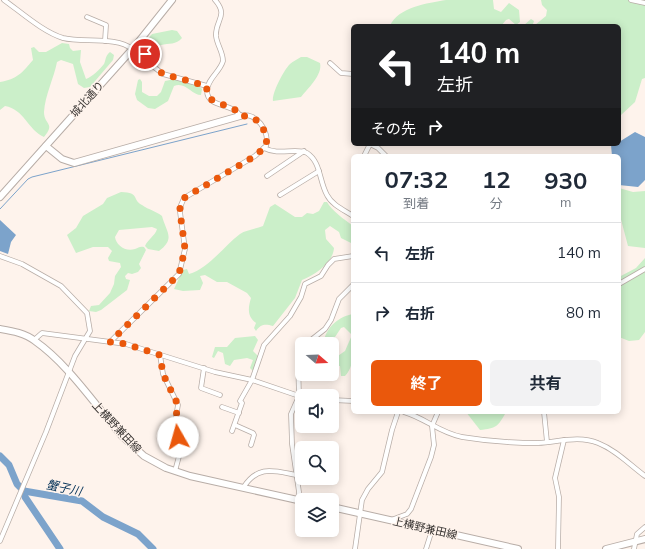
<!DOCTYPE html>
<html lang="ja">
<meta charset="utf-8">
<style>
:root{--surface:#fff;--page:#f2f2f3;--text:#1f2937;--muted:#747a83;--line:#e0e1e3;--accent:#ea580c}
body{margin:0;font-family:Mulish,"Noto Sans JP",sans-serif;background:var(--page);color:var(--text);height:100vh;display:flex;flex-direction:column;font-size:15px;white-space:nowrap}
*{box-sizing:border-box;margin:0}
p{font-size:13px;color:var(--muted)}
.icon{flex:none;width:22px;height:22px;fill:none;stroke:currentColor;stroke-width:2;stroke-linecap:round;stroke-linejoin:round}
.map{position:relative;flex:1;overflow:hidden}
.drawer{position:absolute;left:351px;top:154px;width:270px;height:260px;display:flex;flex-direction:column;background:var(--surface);border-radius:6px;box-shadow:0 2px 10px #0003}
.drawer>*{flex:none}
.guide{position:absolute;left:351px;top:24px;width:270px;height:122px;border-radius:6px;box-shadow:0 2px 10px #0003;background:#202124;color:#fff;overflow:hidden}
.needle{width:26px;rotate:109deg}
.fabs{position:absolute;left:295px;top:337px;display:grid;gap:8px}
.fabs a{display:grid;place-items:center;width:44px;height:44px;border-radius:6px;background:var(--surface);box-shadow:0 2px 10px #0003;font-size:20px}
.pin{position:absolute;display:grid;place-items:center;width:34px;height:34px;color:#fff;margin:-17px;border:2px solid #fff;border-radius:50%;box-shadow:0 1px 4px #0007}
.me{position:absolute;width:44px;margin:-22px;rotate:353deg;stroke-linejoin:round;filter:drop-shadow(0 0 3px #0008)}
.turn{display:flex;align-items:center;gap:14px;height:84px;padding:0 20px;font-size:18px}
.turn .icon{width:52px;height:52px;stroke-width:2.5}
.turn b{display:block;font-size:28px;line-height:34px}
.then{display:flex;align-items:center;height:38px;padding:0 20px;background:#0003;gap:8px;font-size:15px}
.eta{display:flex;justify-content:space-evenly;align-items:center;height:68px;text-align:center}
.eta b{font-size:24px;font-weight:700;line-height:28px}
.button{display:flex;gap:8px;margin-top:auto;padding:8px 20px}
.button a{flex:1;height:46px;border-radius:6px;background:var(--accent);color:#fff;font-size:16px;font-weight:700;line-height:46px;text-align:center}
.button a+a{background:var(--page);color:var(--text)}
ul{padding:0;list-style:none}
li{display:flex;align-items:center;gap:12px;height:60px;padding:0 20px;border-top:1px solid var(--line)}
li div{flex:1}
li b{display:block;font-size:15px}
li em{font-style:normal}
.map>svg:first-child{display:block}
.green{fill:#cbefc9}
.water{fill:#7ca3cb}
.lines{fill:none;stroke-linecap:round;stroke-linejoin:round}
.stream{stroke:#7ca3cb;stroke-width:1}
.river{stroke:#7ca3cb;stroke-width:7}
.street-casing{stroke:#b8ada7;stroke-width:5.5}
.secondary-casing{stroke:#b8ada7;stroke-width:8}
.street{stroke:#fff;stroke-width:4}
.secondary{stroke:#fff;stroke-width:6}
.route{stroke:#ea580c;stroke-width:7;stroke-dasharray:0 12.6}
.labels{text-anchor:middle;stroke-width:3;stroke-linejoin:round;paint-order:stroke}
.street-label{font-size:11px;fill:#373331;stroke:#fef3ec}
.water-label{font-size:12px;font-style:italic;fill:#033157;stroke:#fef3ec}
</style>
<div class="map">
<svg width="645" height="549" viewBox="0 0 645 549">
<rect width="100%" height="100%" fill="#fef3ec"/>
<g class="green">
<path d="M446,0h47l1,9 7,3 8,-9 10,7 1,12 -4,3 -7,-6 -3,1 -5,6h-111c8,-19 38,-23 56,-26z"/>
<path d="M541,0h104v78l-3,1 -7,23 -14,13 -2,1v-90h-96l8,-7 3,2 -1,3 2,1 11,-9 1,-6 -5,-5z"/>
<path d="M172,30l5,1 5,7c-6,7 -13,5 -21,7 -6,2 -8,7 -13,10l-5,-7 1,-5 8,-9z"/>
<path d="M62,43l7,1 1,4 3,3 8,-1 -1,12 6,17c6,-2 14,-10 18,-15 2,-4 1,-8 6,-12l4,3 -1,5 -23,27 -6,1 -6,-4 -5,-20 -12,-4 -4,2c-3,16 -12,33 -13,50 0,13 12,11 0,25 -16,-7 -20,-28 -39,-31l-5,4v-28c17,-3 22,-9 33,-22l-2,-12 3,-1 5,5h7z"/>
<path d="M301,57h6l13,6c3,12 -13,26 -19,34l-28,4c-1,-9 11,-31 17,-37 3,-3 8,-5 11,-7z"/>
<path d="M140,79l2,3v10l7,4h8l4,-4 4,-11c11,-3 29,-1 37,8l-1,6c-9,0 -16,-14 -27,-9l-6,15 -13,8 -7,-1 -11,-8 -2,-6 3,-14z"/>
<path d="M619,188l14,4 12,-1v57l-17,-2 -9,-34z"/>
<path d="M121,192c20,1 10,7 21,13 7,5 14,6 20,11 4,16 14,22 -3,35l-11,-2 -3,-3c3,-7 10,-10 12,-17l-5,-2 -33,3 -4,7c1,8 10,15 20,12 4,-1 4,-3 9,-2l2,3 -7,14 2,4 -3,4 -6,2 -4,-1 -3,3 1,3 4,1 -3,10 -26,20 -5,2 -7,-1 2,-5 8,-1 11,-12 4,-9 1,-8 6,-9 -1,-4 -11,-2 -1,-3 4,-7 -4,-4h-15l-17,6 -9,-18 9,-7 7,-12 20,-12 4,-6z"/>
<path d="M324,202h3c4,8 18,18 26,24v18l-12,-6 -2,-6 -9,-6 -5,4 1,9 8,9c-1,15 -18,26 -32,32l-7,18 -22,28c-8,-2 -12,-2 -17,5l-2,-3 2,-5c-9,-7 -8,-15 -5,-25l-4,-5 -20,-11h-10l-12,-7 -5,1 3,7 -3,7 -17,1 -9,-2 9,-19 4,-1 2,5c19,-5 35,-28 51,-40 6,-4 16,-5 23,-8l7,-19 5,-3 20,13h7l5,-4 6,1 6,-3z"/>
<path d="M645,258v74l-6,8 -10,1 -10,-4v-60l17,-9z"/>
<path d="M353,314c0,16 5,50 -8,62h-4l-1,-10h-8v-6l13,-9 7,-16 -8,-8 -3,1 -6,9 -8,5 -3,-1c2,-14 16,-25 29,-27z"/>
<path d="M255,336l3,4 -5,11 5,5 -5,15 -3,-3 3,-8 -6,-2 -13,2 -4,6 -5,-2 -2,-11 -5,-2 -4,7 -2,-1 3,-10h12l8,-9z"/>
<path d="M466,412h40c-8,15 -10,16 -26,18z"/>
</g>
<g class="water">
<path d="M635,132l10,5v43l-7,7 -19,-2v-29h-7l-1,-11 8,-1v-2z"/>
<path d="M0,220l16,15 -5,7 -3,12 -8,-3z"/>
</g>
<g class="lines">
<path class="stream" d="M0,209l28,-30 4,-2 215,-53"/>
<g class="river">
<path d="M0,456l9,9 8,19 7,7 58,10 21,16 35,17 15,15"/>
<path d="M24,491l1,6 35,52"/>
</g>
<g class="street-casing">
<g id="street">
<path d="M4,0c17,12 39,32 59,38 19,5 54,-2 69,11"/>
<path d="M631,0l14,3"/>
<path d="M87,17l19,8 -1,16"/>
<path d="M136,45l18,22 9,7 44,12"/>
<path d="M330,63l11,10 12,1"/>
<path d="M370,144l8,4 8,8"/>
<path d="M264,148c15,8 33,-1 43,5 14,9 12,28 20,42 5,10 17,15 26,21"/>
<path d="M364,156l6,-12"/>
<path d="M267,176l37,-25"/>
<path d="M280,195l39,-24"/>
<path d="M0,256l22,8 39,22 26,27 3,18 -15,25 -29,76 -46,109"/>
<path d="M619,284l26,-15"/>
<path d="M34,340l8,-7 84,11 89,28 37,8 50,17"/>
<path d="M110,342l69,-68 6,-25 -5,-37 1,-7 3,-7 71,-42 11,-10c4,-15 -10,-35 -26,-30 -6,-13 -33,-8 -33,-25 0,-12 13,-19 16,-30 0,-9 -6,-16 -7,-25 -1,-16 13,-20 -1,-36"/>
<path d="M306,344l19,-15 6,-9 8,-21 14,-14"/>
<path d="M160,355l3,19 15,31 -3,17 6,27 -6,22"/>
<path d="M204,368l-3,20 19,7"/>
<path d="M332,400l21,1"/>
<path d="M222,407l17,6"/>
<path d="M404,412c21,6 36,21 58,25 24,4 52,6 76,6 20,-1 41,-8 60,0 18,7 32,22 47,33"/>
<path d="M544,412l3,30"/>
<path d="M235,425l18,8 1,2 -3,10"/>
<path d="M232,431l10,-28 -2,-2 12,-21 12,-35 26,-29 11,-19 4,-13 16,-8 7,-11 6,-6 19,-3"/>
<path d="M243,488c15,-24 31,-17 54,-13"/>
<path d="M298,500l1,-8 -7,-48 -1,-30 8,-18 -1,-36 4,-12"/>
<path d="M391,520l16,-6 4,-5 20,-52 3,-12 -2,-19 6,-14"/>
<path d="M355,549l7,-49 6,-11 14,-17 10,-42 6,-18"/>
<path d="M426,549l6,-19"/>
<path d="M558,549l1,-52 -4,-19 9,-38"/>
<path d="M634,549l3,-15 8,-7"/>
</g>
</g>
<g class="secondary-casing">
<g id="secondary">
<path d="M46,146l16,13 12,4 166,-47"/>
<path d="M0,197l136,-152 36,-45"/>
<path d="M0,329c12,2 25,4 35,12 33,23 60,64 87,95l22,20 22,12 24,8 112,25"/>
<path d="M332,507l186,42"/>
<path d="M606,549l39,-10"/>
</g>
</g>
<use href="#street" class="street"/>
<use href="#secondary" class="secondary"/>
</g>
<g class="lines">
<path class="route" d="M145,54l9,13 9,7 44,12c-3,23 26,14 33,30h9l9,5 7,11 2,5 -1,9 -11,10 -71,42 -4,7v7l5,37 -6,25 -69,68 16,2 34,11 3,19 15,31 -3,17 3,15"/>
</g>
<g class="labels">
<g class="street-label">
<text transform="translate(87 99) rotate(-48)" y="4">城北通り</text>
<text transform="translate(117 427) rotate(47)" y="4">上横野兼田線</text>
<text transform="translate(425 528) rotate(13)" y="4">上横野兼田線</text>
</g>
<g class="water-label">
<text transform="translate(64 488) rotate(12)" y="4">蟹子川</text>
</g>
</g>
</svg>
<div class="fabs">
<a><svg class="needle" viewBox="-14 -14 28 28"><path d="M0-13l5 13h-10z" fill="#e53935"/><path d="M0 13l5-13h-10z" fill="#747a83"/></svg></a>
<a><svg class="icon" aria-label="sound" viewBox="0 0 24 24"><path d="M4 9h4l5-4v14l-5-4H4zM17 9q2 3 0 6"/></svg></a>
<a><svg class="icon" aria-label="search" viewBox="0 0 24 24"><circle cx="10" cy="10" r="6"/><path d="M15 15l6 6"/></svg></a>
<a><svg class="icon" aria-label="layers" viewBox="0 0 24 24"><path d="M12 4l9 5-9 5-9-5zM3 14l9 5 9-5"/></svg></a>
</div>
<div class="pin" style="left:145px;top:54px;background:#d93025"><svg class="icon" aria-label="arrive" viewBox="0 0 24 24"><path d="M6 21V4h12l-3 4 3 4H6"/></svg></div>
<svg class="me" style="left:178px;top:437px" viewBox="-20 -20 40 40"><circle r="19" fill="#fff"/><path d="M0-13L10 11 0 6-10 11z" fill="#ea580c"/></svg>
<div class="guide">
<div class="turn"><svg class="icon" aria-label="left" viewBox="0 0 24 24"><path d="M17 20v-9H6M10 6l-5 5 5 5"/></svg><div><b>140 m</b>左折</div></div>
<div class="then">その先<svg class="icon" aria-label="right" viewBox="0 0 24 24"><path d="M7 20v-9h11M14 6l5 5-5 5"/></svg></div>
</div>
<section class="drawer">
<div class="eta">
<div><b>07:32</b><p>到着</p></div>
<div><b>12</b><p>分</p></div>
<div><b>930</b><p>m</p></div>
</div>
<ul>
<li><svg class="icon" aria-label="left" viewBox="0 0 24 24"><path d="M17 20v-9H6M10 6l-5 5 5 5"/></svg><div><b>左折</b></div><em>140 m</em></li>
<li><svg class="icon" aria-label="right" viewBox="0 0 24 24"><path d="M7 20v-9h11M14 6l5 5-5 5"/></svg><div><b>右折</b></div><em>80 m</em></li>
</ul>
<div class="button"><a>終了</a><a>共有</a></div>
</section>
</div>
